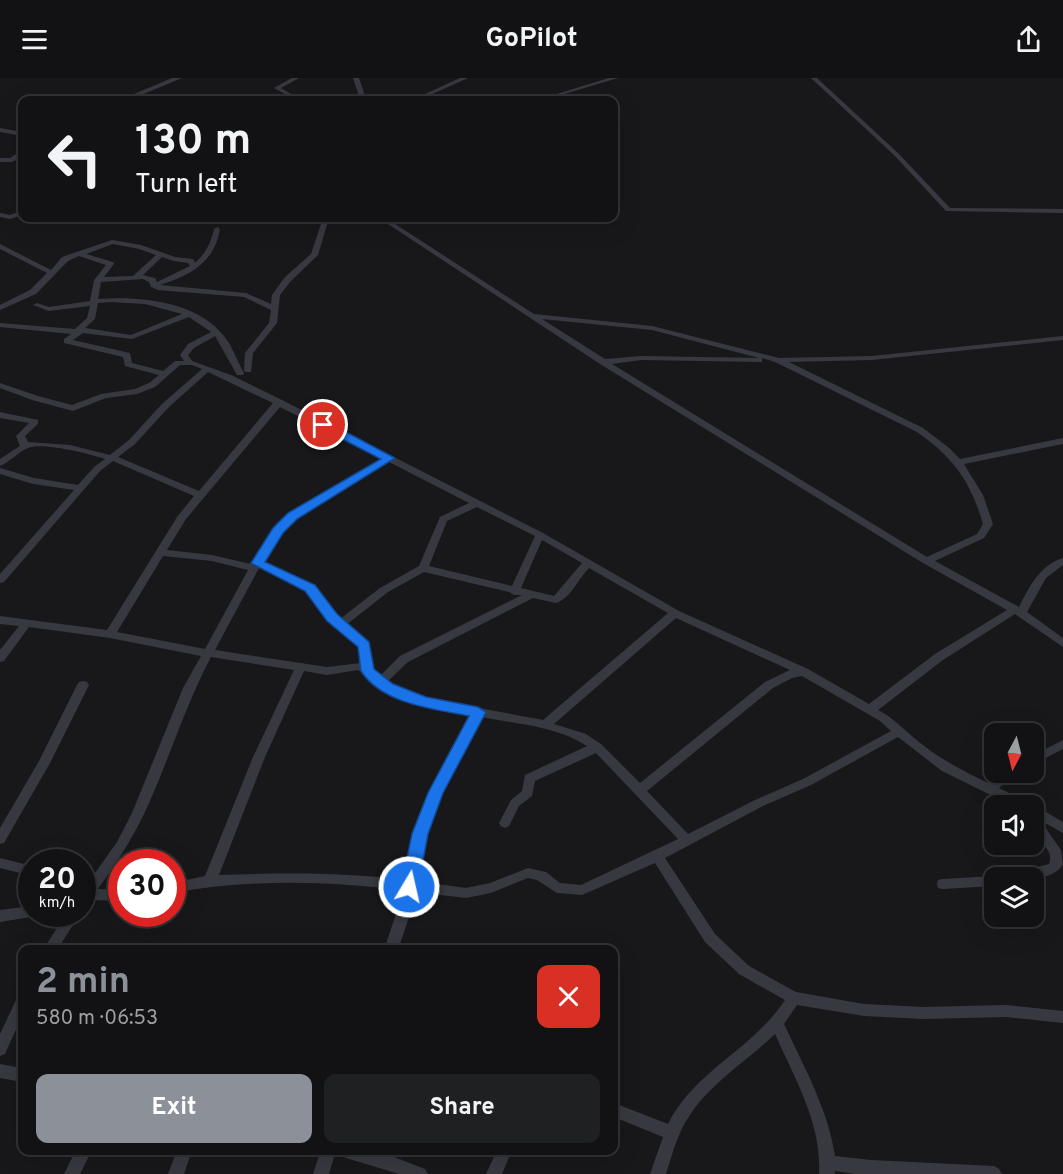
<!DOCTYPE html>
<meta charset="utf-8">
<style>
:root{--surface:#121214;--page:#1f2022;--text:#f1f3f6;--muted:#9c9ea0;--line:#313234;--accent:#8c9099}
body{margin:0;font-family:Overpass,sans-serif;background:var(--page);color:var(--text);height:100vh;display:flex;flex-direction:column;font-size:22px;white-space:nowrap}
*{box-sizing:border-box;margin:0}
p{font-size:20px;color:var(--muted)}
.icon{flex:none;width:33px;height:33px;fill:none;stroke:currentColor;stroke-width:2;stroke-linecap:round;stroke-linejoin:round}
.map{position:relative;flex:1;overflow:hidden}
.sheet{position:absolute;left:18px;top:867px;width:600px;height:210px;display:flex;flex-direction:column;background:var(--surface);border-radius:12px;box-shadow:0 6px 24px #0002,0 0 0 2px var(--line)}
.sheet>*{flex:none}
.top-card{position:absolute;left:18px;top:18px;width:600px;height:126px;border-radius:12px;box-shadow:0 6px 24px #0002,0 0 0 2px var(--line);background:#121214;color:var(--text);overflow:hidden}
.needle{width:39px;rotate:187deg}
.buttons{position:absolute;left:984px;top:645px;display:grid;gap:12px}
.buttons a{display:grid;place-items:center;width:60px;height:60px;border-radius:12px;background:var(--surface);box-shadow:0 6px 24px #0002,0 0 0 2px var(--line);font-size:30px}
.speed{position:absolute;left:18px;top:771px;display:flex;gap:12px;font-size:30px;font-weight:700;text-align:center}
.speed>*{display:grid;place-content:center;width:78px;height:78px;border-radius:50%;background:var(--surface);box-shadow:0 6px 24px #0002,0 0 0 2px var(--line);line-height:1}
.speed small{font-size:15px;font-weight:400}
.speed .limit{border:9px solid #d22;background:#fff;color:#111}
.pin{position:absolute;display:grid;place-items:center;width:51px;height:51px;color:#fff;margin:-26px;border:3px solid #fff;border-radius:50%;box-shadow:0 2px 6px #0007}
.me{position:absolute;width:66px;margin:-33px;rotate:9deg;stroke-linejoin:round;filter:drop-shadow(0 0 4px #0008)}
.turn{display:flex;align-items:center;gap:21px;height:126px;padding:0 18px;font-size:27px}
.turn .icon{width:78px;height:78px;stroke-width:2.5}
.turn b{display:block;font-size:42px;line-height:51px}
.round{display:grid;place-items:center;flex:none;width:63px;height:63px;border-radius:12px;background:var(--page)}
.summary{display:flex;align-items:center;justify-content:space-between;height:102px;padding:0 18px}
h1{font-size:36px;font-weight:700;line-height:45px;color:var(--accent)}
.action{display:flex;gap:12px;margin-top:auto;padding:12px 18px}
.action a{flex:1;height:69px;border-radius:12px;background:var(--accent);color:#fff;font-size:24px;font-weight:700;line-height:69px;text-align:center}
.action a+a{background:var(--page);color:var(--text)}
header{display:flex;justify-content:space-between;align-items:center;height:78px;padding:0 18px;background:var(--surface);font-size:27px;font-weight:700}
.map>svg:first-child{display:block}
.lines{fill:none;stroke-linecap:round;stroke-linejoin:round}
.minor{fill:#383940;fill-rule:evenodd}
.tertiary{fill:#383940;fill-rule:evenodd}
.route{fill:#1a73e8;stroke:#114b97;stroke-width:1.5}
</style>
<header><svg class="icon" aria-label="menu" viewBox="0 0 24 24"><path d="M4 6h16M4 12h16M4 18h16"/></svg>GoPilot<svg class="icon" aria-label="share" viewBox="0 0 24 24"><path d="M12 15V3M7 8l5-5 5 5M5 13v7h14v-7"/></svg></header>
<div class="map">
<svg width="1063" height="1096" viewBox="0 0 1063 1096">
<rect width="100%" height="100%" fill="#18181a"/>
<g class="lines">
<g class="minor">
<path d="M292,0h7l-18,10 20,12h-5l-22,-12z"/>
<path d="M353,0h6l5,15 -4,7h-5l3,-7z"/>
<path d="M460,0h8l-49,22h-7z"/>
<path d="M609,0h9l-74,22h-7z"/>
<path d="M811,0h6l81,75 52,55 113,1v4l-117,-2 -52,-56z"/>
<path d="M0,50l22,4v4l-22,-4z"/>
<path d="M22,133v4l-12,4 -10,-2v-4l10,2z"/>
<path d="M323,140h6l-11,37 -27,26 -11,14 -3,28 -24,30 -2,19h-6l-1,-2 1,-17 24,-30 2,-13 -27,-13 -86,-7 -7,-3 -2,-5 -6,-3 -42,3 -3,17c42,-3 98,2 126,37 9,11 13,25 20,37l-1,2h-6l-22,-39 -21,12 -6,7 4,6 39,14 51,25 261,133 136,78 129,58 61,35 66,-50 72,-44 -84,-47 -323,-199 -221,-146h7l148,96 118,12 127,32 93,-2 191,-20v4l-191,20 -83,2 134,66 25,19 12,12 103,-21v6l-99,20 19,31 10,29 -9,14 -49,23 84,46c10,-20 21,-42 44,-49v7l-17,13 -19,34 36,26v9l-48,-33 -72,46 -65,50c16,8 27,21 41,32 21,17 44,29 69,41l15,-11h16l-20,16 30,15 2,3h-18l-71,-35 -44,-34 -87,48 -48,21 -98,52 50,76 34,32 47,26 68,12 60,3 82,-2 57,6v12l-57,-6 -82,2 -60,-3 -67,-11 -13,19c20,43 44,85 51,132l36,4 123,6 5,3 3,5h-147l-20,-3v3h-16c3,-50 -24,-95 -44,-140 -29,28 -66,50 -87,84 -11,17 -16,37 -22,56h-16l13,-37 -49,-20v-14l54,21c26,-53 85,-75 117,-124l-46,-26 -34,-32 -50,-79 -73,32 -25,-2 -20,-13 -9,-2 -37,15 -25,5 -52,-6 -5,25 -11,33h-14l11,-33 6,-27c-75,-9 -154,-11 -229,3v-10l33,-7 48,-119 41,-87 -83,-13c-27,51 -43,106 -67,157 -13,27 -29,51 -46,75l24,1v11l-31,-1 -4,6 -5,1v-22l4,1 31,-44 15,-29 51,-125 18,-32 -91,-18 -81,-11 -25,34 -4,1v-12l19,-24 -19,-2v-8l107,14 70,-113 17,-21 -81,-35 -13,10 -96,111 -4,1v-9l74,-84 -41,-6 -33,-10v-6l34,10 44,7 16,-18 11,-8c-15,-5 -63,-17 -77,-11 -9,3 -18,14 -28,18v-7l20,-13 -4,-10 13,-13 -29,-5v-6l38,8v4l-13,12 3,6 42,3 40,10 19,-15 33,-36 40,-35 -10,-4h-12l-25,22 -18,7 -31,4 -33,13 -41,-11 -32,-12v-5l38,13 34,9 29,-11 34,-5 14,-6 10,-8 -34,-9 -2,-9 -59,-14v-4l7,-5 -71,-7v-4l75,6 12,-11 3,-12 -41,5 -16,-6 4,-2 12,4 41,-6 4,-21 12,-15 -27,-9 -11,5 -32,33 -36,16v-5l30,-15 17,-17 -47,-24v-5l51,26 11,-13 50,-17 29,5 34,12 18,2 2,4c11,-10 16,-20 19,-34l3,-2 3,2c-6,34 -29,46 -60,56l86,8 25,11 1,-9 13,-18 26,-23zM113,166l26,5 17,6 -23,21 -29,1 10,-13 -1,-2 -27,-8zM162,179l12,4 14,2 2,3 -33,16 -2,-4 -12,-3zM111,224l34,2 37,10 -51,21 -46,-7 10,-9 3,-16zM189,239l22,15 -23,12 -8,11 4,6h-9l-12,10 -31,-8 -2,-10 -57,-13 10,-7 49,6zM542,241l110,11 107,28 -118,-2 -36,3zM762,280l13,4 142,70c36,25 54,50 66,92l-6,10 -50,23 -315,-193 29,-4 118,2h3zM208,294l65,31 -74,88 -81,-34 17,-13 33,-36zM280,329l102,51 -92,56 -15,14 -24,36 -39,-9 -45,-5 19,-31zM389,384l80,41 -29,14 -21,49 -39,22 -40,31 -26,-33 -51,-24 19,-30 14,-14zM477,429l58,29 -23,50 -83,-20 18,-45zM542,462l40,23 -28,33 -33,-8zM163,478l49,5 36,9 -43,79 -88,-17zM259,490l47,22 22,30 31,26 2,17 -34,4 -112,-17zM589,490l79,45 -125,107 -117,-22 -34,-13 -5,-3 21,-20 125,-64 23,5c15,-5 22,-24 33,-35zM424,494l85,20 5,3h8l-122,61 -20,20 -7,-5 -4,-26 -23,-20 42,-33zM676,540l114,52 -25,12 -125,101 -39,-39 -15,-10 -32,-10zM358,592l26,21 40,15 47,9 -42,78 -15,41 -10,46c-62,-8 -123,-7 -185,-5l46,-118 39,-86 23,4zM802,598l78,45 11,10 -88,48 -48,21 -67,34 -41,-43 126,-103 19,-10zM481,639c35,7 77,9 106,29l-62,29 -3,16 -11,9 -12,23 2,3 4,2 4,-2 10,-20 13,-10 3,-15 61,-28 82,86 -97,46 -21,-2 -14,-11 -18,-4 -38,15 -24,5 -50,-7 10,-47 15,-41z"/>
<path d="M83,603l4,1 2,3 -39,78 -46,80 -4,1v-16l39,-67 38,-76 2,-3z"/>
<path d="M1063,662v9l-29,15v-9z"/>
<path d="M1034,727l29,17v11l-23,-13 21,30 2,14c-11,18 -36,14 -53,14l1,-4 38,-10c6,-15 -12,-22 -15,-35 -2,-7 -1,-18 0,-24z"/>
<path d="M0,780l32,8v10l-32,-8z"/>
<path d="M994,798l5,2h-5v8l-51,3 -5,-1 -1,-4 1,-4 5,-1z"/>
<path d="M32,828v8h6l-1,2 -37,6v-12z"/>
<path d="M66,836h14l-23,36h-14z"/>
<path d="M22,918v20l-17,38 -5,2v-22l17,-36z"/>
<path d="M0,986l22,4v14l-22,-4z"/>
<path d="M76,1072h16l-12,24h-16z"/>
<path d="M177,1072h15l-8,24h-16z"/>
<path d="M321,1072h15l-7,24h-16z"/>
<path d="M339,1072h37l49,19 3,5h-29l-53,-16 -5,-3z"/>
<path d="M497,1072h15l-10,24h-16z"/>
</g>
<g class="tertiary">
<path d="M172,0h10l-53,22h-9z"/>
<path d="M19,74h3v5l-10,5h-12v-4h10z"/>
</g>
</g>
<path class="route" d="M319,344h8l68,36 -98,61 -14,14 -18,29 50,23 22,29 32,28 5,27 19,15 33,13 52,10 8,5 -43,81 -15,41 -10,53 -3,5h-12l-2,-5 11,-53 16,-41 41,-77c-35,-7 -87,-12 -108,-45l-3,-24 -31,-26 -22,-30 -54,-28 22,-35 15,-15 93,-54 -62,-32z"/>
</svg>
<div class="buttons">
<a><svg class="needle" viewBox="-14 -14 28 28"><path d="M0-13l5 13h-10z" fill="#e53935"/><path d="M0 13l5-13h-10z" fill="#9c9ea0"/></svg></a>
<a><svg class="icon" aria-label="sound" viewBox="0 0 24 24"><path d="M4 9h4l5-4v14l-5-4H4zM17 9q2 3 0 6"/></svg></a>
<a><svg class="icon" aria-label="layers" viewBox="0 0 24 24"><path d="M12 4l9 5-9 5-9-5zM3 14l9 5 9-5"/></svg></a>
</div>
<div class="speed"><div>20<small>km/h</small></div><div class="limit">30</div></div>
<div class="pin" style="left:323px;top:347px;background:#d93025"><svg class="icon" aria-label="arrive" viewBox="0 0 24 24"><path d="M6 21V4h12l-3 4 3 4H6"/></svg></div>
<svg class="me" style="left:409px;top:809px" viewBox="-20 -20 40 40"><circle r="17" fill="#1a73e8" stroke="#fff" stroke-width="3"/><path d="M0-11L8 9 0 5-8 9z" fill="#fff"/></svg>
<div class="top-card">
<div class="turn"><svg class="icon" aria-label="left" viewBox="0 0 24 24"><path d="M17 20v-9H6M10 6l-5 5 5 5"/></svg><div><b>130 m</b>Turn left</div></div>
</div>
<section class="sheet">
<div class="summary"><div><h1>2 min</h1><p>580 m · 06:53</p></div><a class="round" style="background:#d93025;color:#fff"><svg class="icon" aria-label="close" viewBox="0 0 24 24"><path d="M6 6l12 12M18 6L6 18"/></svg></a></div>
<div class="action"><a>Exit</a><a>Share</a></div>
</section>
</div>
